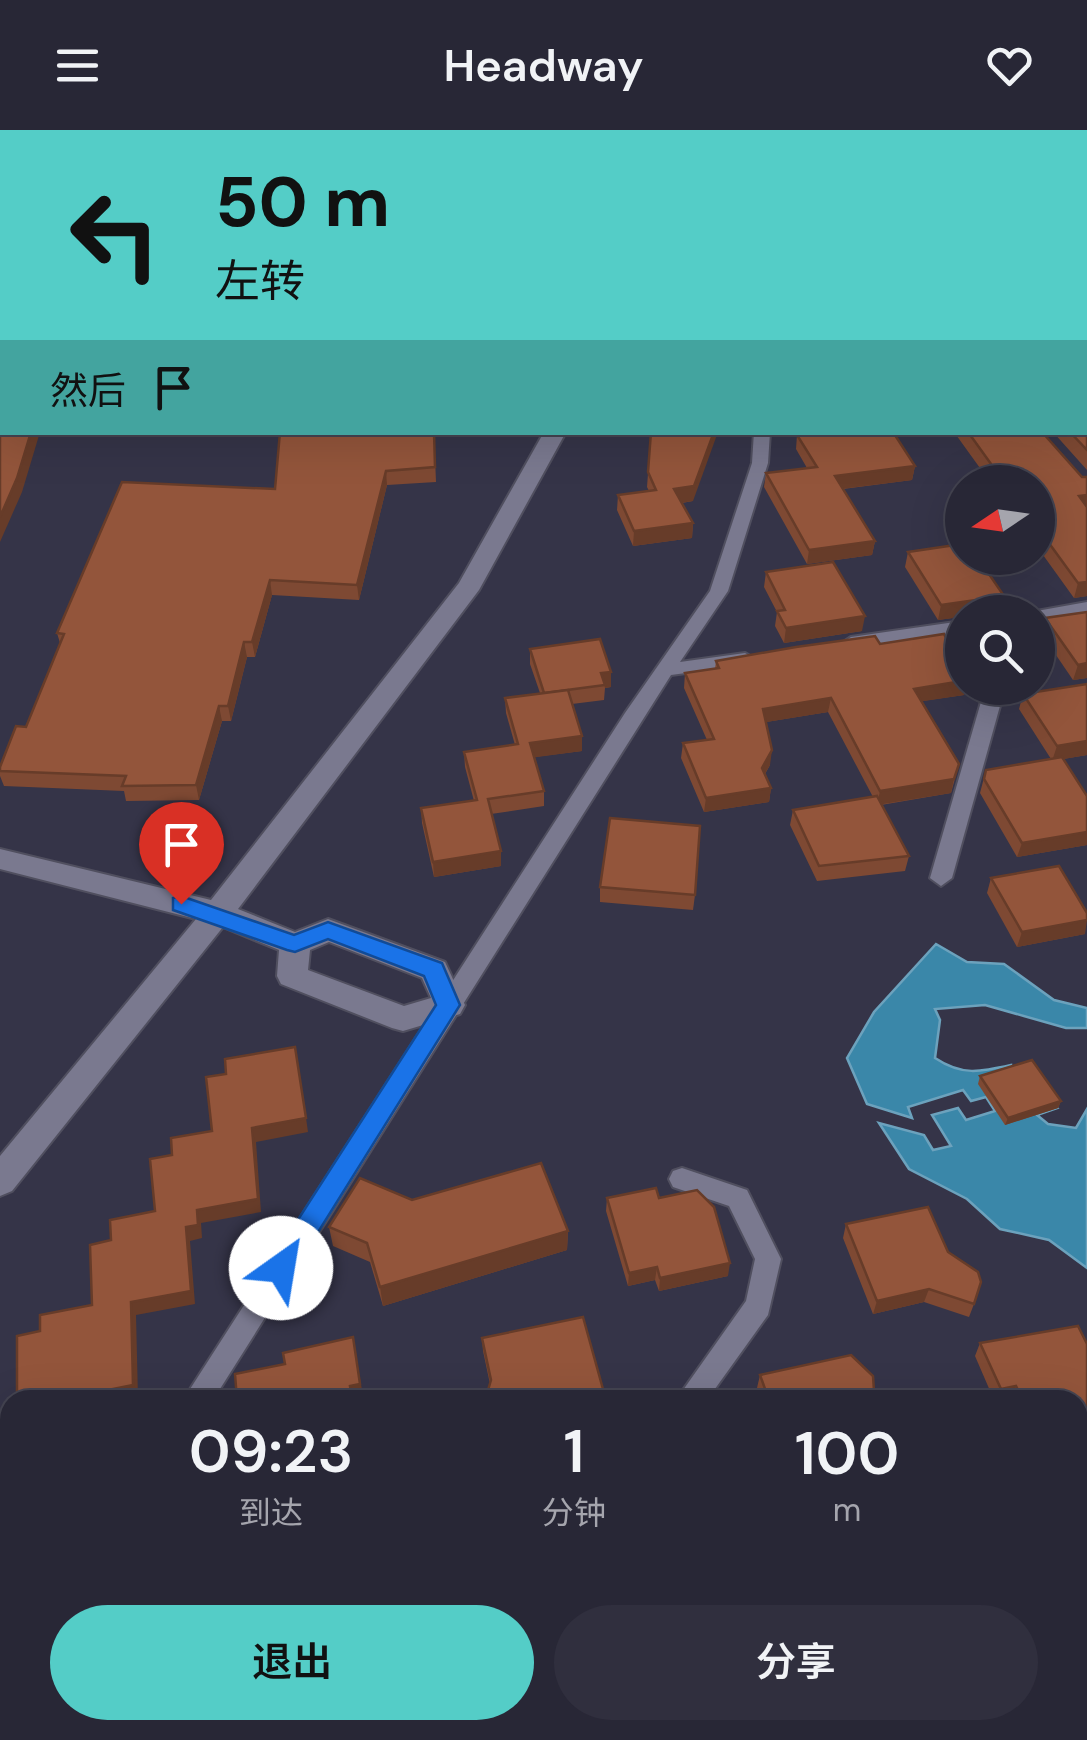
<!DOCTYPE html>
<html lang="zh">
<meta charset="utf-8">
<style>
:root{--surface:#282736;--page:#302f3e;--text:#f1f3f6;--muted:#a5a5ad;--line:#444451;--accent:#54cdc7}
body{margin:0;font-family:"DM Sans","Noto Sans SC",sans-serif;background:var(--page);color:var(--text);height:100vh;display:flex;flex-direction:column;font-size:38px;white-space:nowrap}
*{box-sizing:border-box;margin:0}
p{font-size:32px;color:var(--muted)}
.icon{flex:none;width:55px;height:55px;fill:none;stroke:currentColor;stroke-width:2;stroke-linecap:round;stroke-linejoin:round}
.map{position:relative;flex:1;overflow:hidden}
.side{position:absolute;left:0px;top:1260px;width:1088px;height:350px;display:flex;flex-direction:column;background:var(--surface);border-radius:30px 30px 0 0;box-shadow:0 10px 40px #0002,0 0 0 2px var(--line)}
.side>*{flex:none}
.guide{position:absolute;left:0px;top:0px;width:1088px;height:305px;box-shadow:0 10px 40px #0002,0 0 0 2px var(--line);background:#54cdc7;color:#111;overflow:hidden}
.needle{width:65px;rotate:257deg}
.controls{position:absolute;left:945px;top:335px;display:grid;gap:20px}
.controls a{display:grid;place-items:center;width:110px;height:110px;border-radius:50%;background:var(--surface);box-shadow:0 10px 40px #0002,0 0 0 2px var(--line);font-size:50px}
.pin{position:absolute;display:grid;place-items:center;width:85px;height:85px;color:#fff;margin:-102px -42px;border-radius:50% 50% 50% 0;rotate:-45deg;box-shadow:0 0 10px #0007}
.pin .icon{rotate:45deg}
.me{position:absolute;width:110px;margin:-55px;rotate:32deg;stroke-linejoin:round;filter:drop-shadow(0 0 8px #0008)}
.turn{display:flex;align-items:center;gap:35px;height:210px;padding:0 50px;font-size:45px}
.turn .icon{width:130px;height:130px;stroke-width:2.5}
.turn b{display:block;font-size:70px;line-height:85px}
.then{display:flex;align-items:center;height:95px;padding:0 50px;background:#0003;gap:20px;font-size:38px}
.eta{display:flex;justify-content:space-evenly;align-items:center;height:170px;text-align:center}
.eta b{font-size:60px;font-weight:600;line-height:70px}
.action{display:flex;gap:20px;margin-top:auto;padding:20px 50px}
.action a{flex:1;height:115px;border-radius:60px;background:var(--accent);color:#111;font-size:40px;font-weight:600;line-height:115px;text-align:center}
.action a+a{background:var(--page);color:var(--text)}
header{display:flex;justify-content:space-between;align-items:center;height:130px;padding:0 50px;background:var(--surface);font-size:45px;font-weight:600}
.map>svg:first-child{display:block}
.water{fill:#3a87a9;stroke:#6ca2bd;stroke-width:2.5}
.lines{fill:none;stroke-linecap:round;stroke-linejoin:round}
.stream{fill:#6ca2bd;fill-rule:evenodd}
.lane-casing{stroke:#504f5f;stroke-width:4}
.street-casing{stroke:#504f5f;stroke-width:4}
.lane{fill:#7a798f;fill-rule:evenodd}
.street{fill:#7a798f;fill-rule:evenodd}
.wall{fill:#7e4933}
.shaded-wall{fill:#673c29}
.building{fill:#93553b;stroke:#673c29;stroke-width:2.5}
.route{fill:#1a73e8;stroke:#114b97;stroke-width:2.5}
</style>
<header><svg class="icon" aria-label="menu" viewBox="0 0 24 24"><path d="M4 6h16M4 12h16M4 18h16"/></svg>Headway<svg class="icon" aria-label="heart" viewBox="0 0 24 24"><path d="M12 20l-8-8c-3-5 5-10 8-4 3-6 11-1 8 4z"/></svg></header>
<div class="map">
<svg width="1087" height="1610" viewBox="0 0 1087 1610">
<rect width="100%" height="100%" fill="#353448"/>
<path class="water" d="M936,814l31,18 37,2 50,36 33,8v20h-21l-81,-23 -50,4 5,11 -5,38c27,18 45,14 76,7v8l46,35 -20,7 11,9 28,4 11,-19v159l-38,-28 -49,-11 -33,-30 -58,-30 -30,-46 45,12 9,15 18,-4 -19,-31 26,-7 8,12 29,-9 -9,-14 -15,4 -8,-11 -55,17 4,11 -45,-14 -20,-46 27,-46z"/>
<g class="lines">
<g class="stream">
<path d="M799,0h11l2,2h-10z"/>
<path d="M1085,154l2,1v6l-2,-1z"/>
</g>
<g class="lane-casing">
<g id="lane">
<path d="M758,0h15l1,2h-15z"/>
<rect x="1085" y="174" width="2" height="10"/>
<path d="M754,302h16l-2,31 -40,128 -48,71 65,-9 10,6 -10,6 -74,10 -458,725h-30l442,-687 85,-122 42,-128z"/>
<path d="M1087,472v12l-49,8v-10h-7z"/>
<path d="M962,491v12l-111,16 -9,-6 9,-6z"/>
<path d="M985,558h20l-53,190 -11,8 -11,-8z"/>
<path d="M682,1038l65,22 34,69 -13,56 -61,85h-31l70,-99 9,-42 -26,-53 -56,-19 -4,-8 4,-8z"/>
<path d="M10,1534v43l-10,4v-43z"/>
<path d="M292,1600h32l-4,10h-32z"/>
<path d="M654,1600h45l4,10h-45z"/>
</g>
</g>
<g class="street-casing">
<g id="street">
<path d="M557,0h16l1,2h-17z"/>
<path d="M544,302h22l-87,158 -241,319 57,23 33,-13 117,43 20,43 -5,9 -57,17 -11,-3 -111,-44 -4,-8 2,-26 -56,-23 -211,264 -12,5v-40l196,-237 -196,-50v-20l211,51 248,-317zM329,812l93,36 9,20 -27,8 -96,-36 2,-20z"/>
</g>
</g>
<use href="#lane" class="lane"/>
<use href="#street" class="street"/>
</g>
<g class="wall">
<path d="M1087,243v97l-34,-38h32z"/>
<path d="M434,302l2,50 -49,3 -28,115 -87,-5 -17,62h-8l-16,64h-9l-23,79 -73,1 -2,-10 -120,-5 -4,-10v-9l26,-40 34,-84 -3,-10 218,-144z"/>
<path d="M651,302l42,69 -11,2 11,20 -1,15 -59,8 -16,-36 1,-15 31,-4 -2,-4z"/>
<path d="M954,302h88l45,164 -13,2 -36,-50v-66h-48z"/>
<path d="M797,305l118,31 -3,14 -69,9 32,52 -3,14 -65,9 -43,-77 2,-14 41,-5 -11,-19z"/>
<path d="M908,422l96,44 -4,15 -62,9 -33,-53z"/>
<path d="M766,442l96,59 -78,12 -9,-17 2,-14 -13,-25z"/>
<path d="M1045,488l42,60 -14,2 -32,-47z"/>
<path d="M880,514l82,44h4l-2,7 -42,6 37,63 -8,29 -70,12 28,51 -4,15 -88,10 -27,-56 3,-15 80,-13 -45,-85 -62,10 4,43 -5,9 6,14 -2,14 -65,10 -23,-54 2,-15 24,-3 -23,-52 1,-15 30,-4 1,-8z"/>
<path d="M530,519l81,23v15l-6,1 -1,12 -32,4 10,47 -48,6 10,34v15l-53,8 10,52 -67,11 -12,-54 -1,-15 53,-7 -9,-34 -1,-15 51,-7 -9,-32 -1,-15 35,-5 -10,-29z"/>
<path d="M1087,554v71l-24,4 24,37v49l-70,12 -37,-64 6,-23 65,-11 -32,-50 4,-15z"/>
<path d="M991,748l94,56 -68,13 -30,-54z"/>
<path d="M600,757l95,8 -2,15 -93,-8z"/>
<path d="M980,946l81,25 -3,7 -53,17 -27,-41z"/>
<path d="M607,1068h52l69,78 -69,15 -4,-11 -27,6 -22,-75z"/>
<path d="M412,1070l156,31 -1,19 -184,56 -13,-44 -37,-16 -4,-19z"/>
<path d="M846,1094l102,28 26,52 -5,13 -45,-15 -51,12 -30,-76z"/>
<path d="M1078,1196l9,18v92l-9,3v-39h-67l-1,-2 -16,2 -19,-44 5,-13z"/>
<path d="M482,1208l124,62h-120l4,-16 -7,-33z"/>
<path d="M760,1245l114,16 -3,9h-109l-5,-12z"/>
<path d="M907,1600h133l4,10h-134z"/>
</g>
<g class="shaded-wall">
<path d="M31,302h9l-18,60 -22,50v-25z"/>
<path d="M714,302h4l-25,69 -20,3 1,-15z"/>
<path d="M915,336l-3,14 -79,10 2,-14z"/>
<path d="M386,341l1,14 -28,115 -2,-15z"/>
<path d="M1087,365v14l-8,-13z"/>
<path d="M693,393l-1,15 -59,8 1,-15z"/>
<path d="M875,411l-3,14 -65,9 2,-14z"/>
<path d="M270,450l2,15 -17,62 -3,-15z"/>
<path d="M1087,452v14l-13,2 4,-15z"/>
<path d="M1004,466l-4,15 -38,1v5l-24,3 3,-15z"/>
<path d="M865,486l-3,15 -78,12 2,-15z"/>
<path d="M244,512l3,15 -16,64 -3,-15z"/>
<path d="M1087,533v15l-14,2 5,-15z"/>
<path d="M611,542v15l-6,1 -4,-15z"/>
<path d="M962,551v7h4l-2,7 -53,8 3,-14z"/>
<path d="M831,568l-3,14 -67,11 2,-14z"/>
<path d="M219,576l3,15 -23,79 -3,-15z"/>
<path d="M582,606v15l-52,7v-15z"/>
<path d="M1087,611v14l-35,6 5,-15z"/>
<path d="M772,620l-2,15 -10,17 2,-14z"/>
<path d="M954,649l-3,14 -74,12 3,-14z"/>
<path d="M771,658l-2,14 -65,10 2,-14z"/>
<path d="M1087,702v13l-70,12 5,-14z"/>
<path d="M501,721v15l-67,11 -1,-15z"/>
<path d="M1087,790l-2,14 -68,13 5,-15z"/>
<path d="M298,931l10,71 -52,10 5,70 -60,11 1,15 -12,3 5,63 -59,11 2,83 -11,2h-69l128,-173z"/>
<path d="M1061,971l-3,7 -53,17 3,-7z"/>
<path d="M568,1101l-1,19 -184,56 -3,-19z"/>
<path d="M730,1133l-2,13 -69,15 1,-13z"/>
<path d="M657,1137l-2,13 -27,6 1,-13z"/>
<path d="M929,1159l-5,13 -51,12 4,-13z"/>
<path d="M353,1207l10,59 -10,2 -3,-12z"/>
<path d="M1016,1256l-6,12 -14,2 5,-11z"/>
<path d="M1087,1296v10l-9,3v-11z"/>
<path d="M1087,1444l-8,11 -1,1v-9z"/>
<path d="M133,1600h62l-41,10h-22l-1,-9z"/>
</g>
<g class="building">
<path d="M0,0h68l1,2h-67v300h29l-14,46 -17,39z"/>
<path d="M143,0h309l1,2h-310z"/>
<path d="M1085,234l2,9v77l-17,-18h15z"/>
<path d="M280,302h154l1,35 -49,4 -29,114 -87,-5 -18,62h-8l-16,64h-9l-23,79 -74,1 4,-10 -126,-5v-4l16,-41 10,1 38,-93 -7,-1 65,-151 153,7z"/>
<path d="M651,302h63l-20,54 -20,3 19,34 -59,8 -16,-36 38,-5 -8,-18z"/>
<path d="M816,302h77l22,34 -80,10 40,65 -66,9 -43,-77 51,-6 -20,-32z"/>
<path d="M968,302h74l40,45h5v18l-8,1 8,11v75l-9,1 -40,-55v-46h-34z"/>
<path d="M962,414v14h16l26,38 -63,9 -33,-53z"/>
<path d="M833,432l32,54 -79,12 -9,-17 8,-1 -19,-38z"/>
<path d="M1087,482v51l-9,2 -33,-47z"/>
<path d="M944,504l18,36v11l-48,8 45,75 -5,15 -74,12 -49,-93 -68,11 9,41 -10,18 9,20 -65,10 -23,-55 31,-4 -29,-66 34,-5 -3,-7 80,-14 79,-11 5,8z"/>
<path d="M600,509l11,33 -10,1 4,12 -61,8 -14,-44z"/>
<path d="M1087,554v57l-30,5 -34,-52z"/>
<path d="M568,560l14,46 -52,7 14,48 -56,8 13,52 -68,11 -12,-54 56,-8 -13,-48 54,-8 -13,-46z"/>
<path d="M1062,627l25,39v36l-65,11 -38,-64 2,-9z"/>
<path d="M877,666l32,60 -90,10 -26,-56z"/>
<path d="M610,688l90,8 -5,69 -95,-8z"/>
<path d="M1059,736l28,47v7l-65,12 -31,-54z"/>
<path d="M295,917l11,71 -54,10 6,71 -61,11 1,15 -12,2 5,64 -60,11 2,83 -75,15h-41v-64l23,-5v-16l52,-10 -2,-60 21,-5 -1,-20 45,-9 -5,-52 22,-4 -1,-17 41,-7 -6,-54 20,-3 -1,-15z"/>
<path d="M1032,930l29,41 -53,17 -28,-42z"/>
<path d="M541,1033l27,68 -188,56 -13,-44 -38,-16 31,-49 52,22z"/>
<path d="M656,1058l3,10 38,-8 17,17 16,56 -70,15 -3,-11 -28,6 -22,-75z"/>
<path d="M928,1077l20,45 30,20 3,10 -7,22 -45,-15 -52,12 -31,-77z"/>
<path d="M583,1187l23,83h-119l-1,-3 5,-17 -9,-42z"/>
<path d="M1078,1196l9,18v82l-9,2v-28h-55l-7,-14 -15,3 -21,-46z"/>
<path d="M353,1207l7,47 -10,2 2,14h-115l-2,-26 50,-10 -2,-11z"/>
<path d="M851,1225l22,21 1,15 -5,9h-100l-9,-25z"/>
<path d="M1078,1423l9,21 -9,3z"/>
<path d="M75,1600h58l-2,1 1,9h-86l30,-7z"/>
<path d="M916,1600h124l4,10h-125z"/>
</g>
<path class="route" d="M181,766l113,39 34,-13 114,41 18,42 -170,272 -9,3 -9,-3 -4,-9 4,-8 164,-255 -12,-29 -96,-37 -33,13 -8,-2 -114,-40v-12z"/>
</svg>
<div class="controls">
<a><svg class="needle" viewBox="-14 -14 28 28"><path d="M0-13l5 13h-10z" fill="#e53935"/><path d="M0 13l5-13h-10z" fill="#a5a5ad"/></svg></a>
<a><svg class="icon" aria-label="search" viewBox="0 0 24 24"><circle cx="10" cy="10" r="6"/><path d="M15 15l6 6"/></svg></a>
</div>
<div class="pin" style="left:181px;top:774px;background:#d93025"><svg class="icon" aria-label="arrive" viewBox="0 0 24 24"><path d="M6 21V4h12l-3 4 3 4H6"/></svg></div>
<svg class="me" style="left:281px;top:1138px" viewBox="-20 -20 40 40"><circle r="19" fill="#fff"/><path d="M0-13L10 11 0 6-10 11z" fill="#1a73e8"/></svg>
<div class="guide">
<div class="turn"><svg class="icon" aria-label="left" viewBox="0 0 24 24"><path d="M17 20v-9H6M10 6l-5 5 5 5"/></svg><div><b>50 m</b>左转</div></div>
<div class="then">然后<svg class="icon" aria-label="arrive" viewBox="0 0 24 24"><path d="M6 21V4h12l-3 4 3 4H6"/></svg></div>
</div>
<section class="side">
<div class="eta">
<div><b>09:23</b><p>到达</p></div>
<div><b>1</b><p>分钟</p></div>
<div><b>100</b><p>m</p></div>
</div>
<div class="action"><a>退出</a><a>分享</a></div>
</section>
</div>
